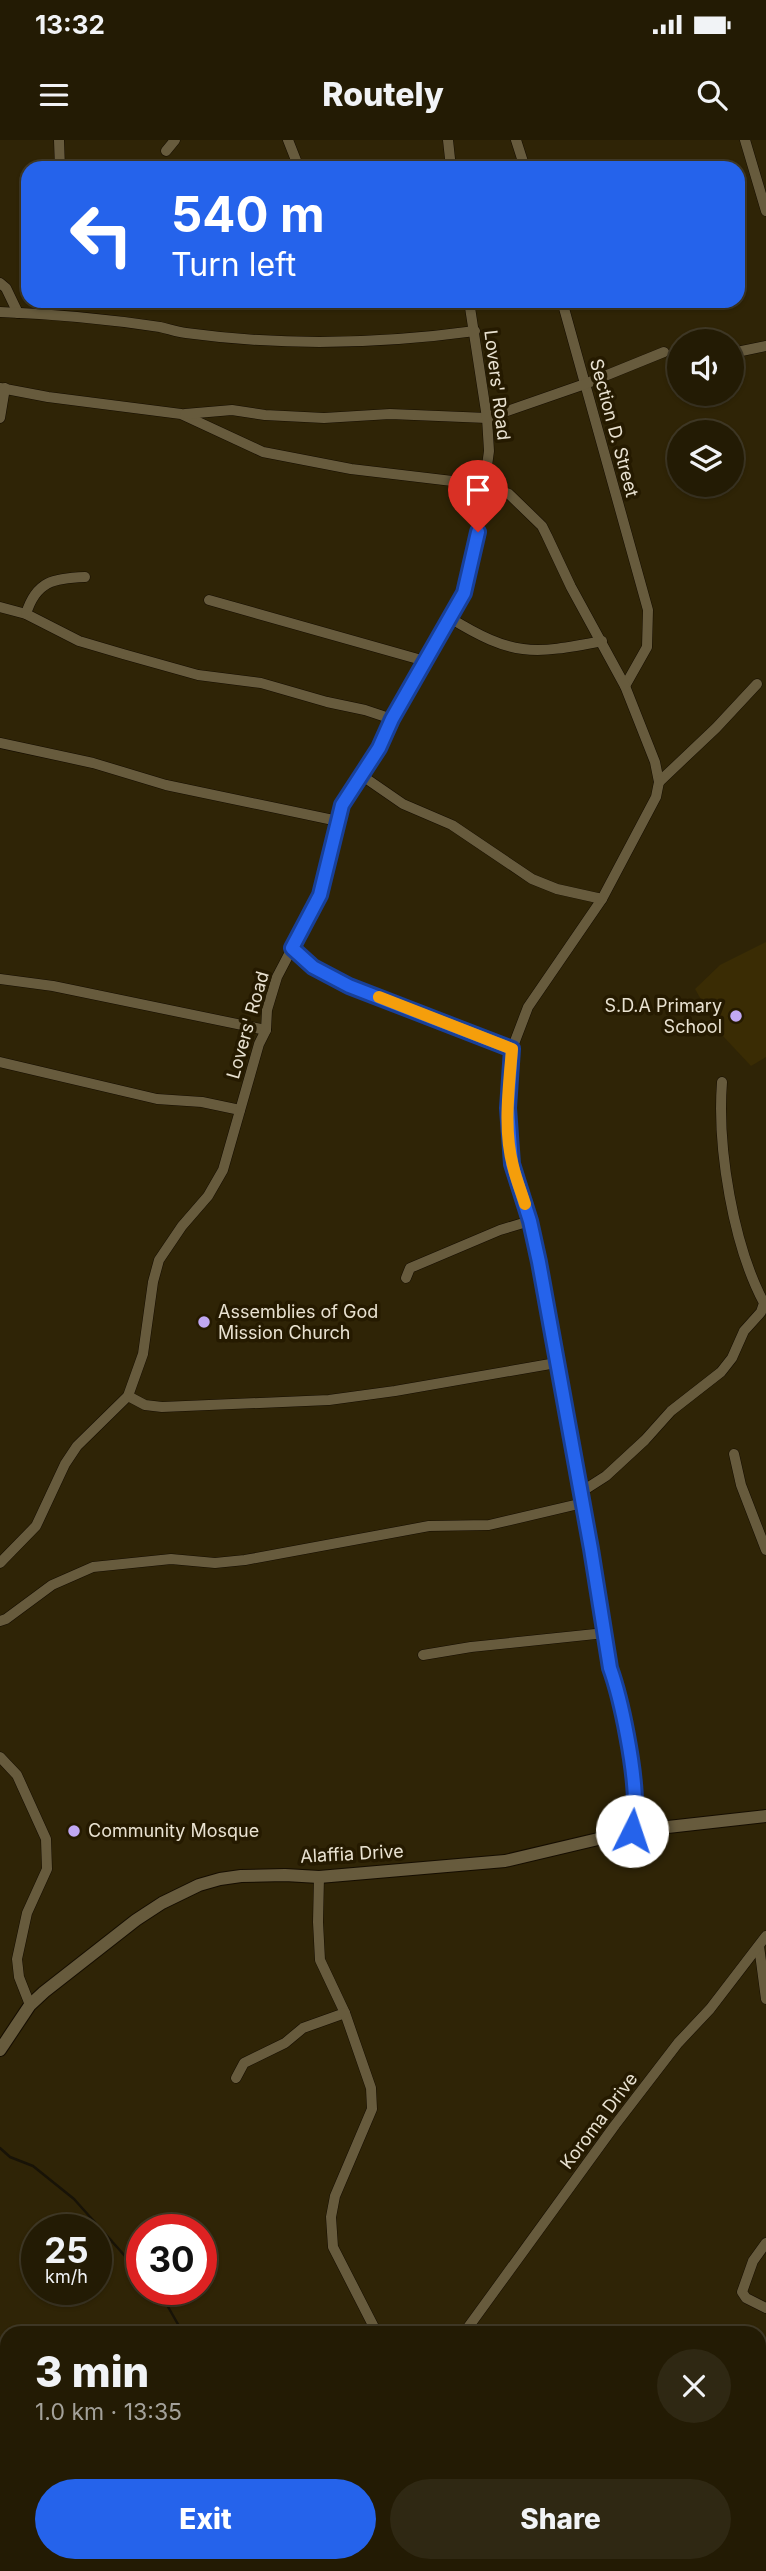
<!DOCTYPE html>
<meta charset="utf-8">
<style>
:root{--surface:#231b04;--page:#2f2813;--text:#f1f3f6;--muted:#a3a19a;--line:#403926;--accent:#2563eb}
body{margin:0;font-family:Inter,sans-serif;background:var(--page);color:var(--text);height:100vh;display:flex;flex-direction:column;font-size:26px;white-space:nowrap}
*{box-sizing:border-box;margin:0}
p{font-size:23px;color:var(--muted)}
.icon{flex:none;width:38px;height:38px;fill:none;stroke:currentColor;stroke-width:2;stroke-linecap:round;stroke-linejoin:round}
.map{position:relative;flex:1;overflow:hidden}
.sheet{position:absolute;left:0px;top:2186px;width:766px;height:247px;display:flex;flex-direction:column;background:var(--surface);border-radius:21px 21px 0 0;box-shadow:0 2px 5px #0004,0 0 0 2px var(--line)}
.sheet>*{flex:none}
.guide{position:absolute;left:21px;top:21px;width:724px;height:147px;border-radius:21px;box-shadow:0 2px 5px #0004,0 0 0 2px var(--line);background:#2563eb;color:#fff;overflow:hidden}
.fabs{position:absolute;left:667px;top:189px;display:grid;gap:14px}
.fabs a{display:grid;place-items:center;width:77px;height:77px;border-radius:50%;background:var(--surface);box-shadow:0 2px 5px #0004,0 0 0 2px var(--line);font-size:35px}
.speed{position:absolute;left:21px;top:2074px;display:flex;gap:14px;font-size:35px;font-weight:700;text-align:center}
.speed>*{display:grid;place-content:center;width:91px;height:91px;border-radius:50%;background:var(--surface);box-shadow:0 2px 5px #0004,0 0 0 2px var(--line);line-height:1}
.speed small{font-size:18px;font-weight:400}
.speed .limit{border:10px solid #d22;background:#fff;color:#111}
.pin{position:absolute;display:grid;place-items:center;width:60px;height:60px;color:#fff;margin:-72px -30px;border-radius:50% 50% 50% 0;rotate:-45deg;box-shadow:0 0 7px #0007}
.pin .icon{rotate:45deg}
.me{position:absolute;width:77px;margin:-38px;rotate:4deg;stroke-linejoin:round;filter:drop-shadow(0 0 5px #0008)}
.turn{display:flex;align-items:center;gap:24px;height:147px;padding:0 35px;font-size:32px}
.turn .icon{width:91px;height:91px;stroke-width:2.5}
.turn b{display:block;font-size:49px;line-height:60px}
.round{display:grid;place-items:center;flex:none;width:74px;height:74px;border-radius:37px;background:var(--page)}
.headline{display:flex;align-items:center;justify-content:space-between;height:119px;padding:0 35px}
h1{font-size:42px;font-weight:800;line-height:52px}
.action{display:flex;gap:14px;margin-top:auto;padding:14px 35px}
.action a{flex:1;height:80px;border-radius:42px;background:var(--accent);color:#fff;font-size:28px;font-weight:800;line-height:80px;text-align:center}
.action a+a{background:var(--page);color:var(--text)}
.status{display:flex;justify-content:space-between;align-items:center;height:49px;padding:0 35px;background:var(--surface);direction:ltr}
.status svg{height:19px;fill:currentColor}
header{display:flex;justify-content:space-between;align-items:center;height:91px;padding:0 35px;background:var(--surface);font-size:32px;font-weight:800}
.map>svg:first-child{display:block}
.built{fill:#3a2c04}
.green{fill:#4e3e10}
.lines{fill:none;stroke-linecap:round;stroke-linejoin:round}
.stream{stroke:#181307;stroke-width:2.5}
.minor-casing{stroke:#150d00;stroke-width:11}
.tertiary-casing{stroke:#150d00;stroke-width:14}
.minor{stroke:#675b3d;stroke-width:10}
.tertiary{stroke:#675b3d;stroke-width:12}
.route-casing{stroke:#184099;stroke-width:18}
.route{stroke:#2563eb;stroke-width:12}
.slow{stroke:#f59e0b;stroke-width:12}
.poi-dot{fill:#c1a8f3;stroke:#251a00;stroke-width:2.5}
.labels{text-anchor:middle;stroke-width:7;stroke-linejoin:round;paint-order:stroke}
.street-label{font-size:18px;fill:#e9e2d1;stroke:#251a00}
.poi-label{font-size:18px;fill:#e9e2d1;stroke:#251a00;text-anchor:start}
</style>
<div class="status"><b>13:32</b><svg viewBox="0 0 49 12"><path d="M0 12V9h3v3zM5 12V6h3v6zM10 12V3h3v9zM15 12V0h3v12zM26 1h20v11H26zM47 4h2v5h-2z"/></svg></div>
<header><svg class="icon" aria-label="menu" viewBox="0 0 24 24"><path d="M4 6h16M4 12h16M4 18h16"/></svg>Routely<svg class="icon" aria-label="search" viewBox="0 0 24 24"><circle cx="10" cy="10" r="6"/><path d="M15 15l6 6"/></svg></header>
<div class="map">
<svg width="766" height="2431" viewBox="0 0 766 2431">
<rect width="100%" height="100%" fill="#2f2406"/>
<path class="built" d="M766,802v115l-15,9 -30,-32 -26,-45 25,-24z"/>
<path class="green" d="M760,2349l6,3v79h-676l-5,-5h675z"/>
<g class="lines">
<g class="stream">
<path d="M0,2008l10,9 23,9 41,33 68,76"/>
<path d="M155,2149l8,9 20,35"/>
</g>
<g class="minor-casing">
<g id="minor">
<path d="M59,0l1,28"/>
<path d="M288,0l11,28"/>
<path d="M448,0l3,28"/>
<path d="M516,0l9,28"/>
<path d="M745,0l21,71"/>
<path d="M166,11l9,-11"/>
<path d="M0,143l6,5 12,25"/>
<path d="M562,161l86,309 -1,37 -22,39"/>
<path d="M0,172c53,2 107,7 160,15 9,2 17,5 26,6 95,13 194,11 289,-2"/>
<path d="M732,213l34,-7"/>
<path d="M0,248l48,9 133,17 82,38 88,17 135,16 23,9 33,32 5,10 24,51 54,99 30,76 4,20 -3,15 -54,102 -74,108 -16,42 -4,59 4,56 18,57 9,41 55,305 16,101 6,17 15,81 4,39 -3,26"/>
<path d="M185,274l47,-4 33,5 59,3 66,-4 97,4 98,-34 79,-32"/>
<path d="M0,278l5,-30"/>
<path d="M209,460l216,61"/>
<path d="M0,467l26,7 53,27 44,13 75,21 63,8 66,19 38,8 27,9"/>
<path d="M26,474c10,-33 28,-36 59,-37"/>
<path d="M450,478c62,38 82,37 152,23"/>
<path d="M0,603l93,20 73,22 172,36"/>
<path d="M361,635l42,29 49,21 80,54 25,10 45,10"/>
<path d="M659,642l57,-54 41,-44"/>
<path d="M292,808l21,18 36,20 163,63"/>
<path d="M0,839l53,7 213,44"/>
<path d="M0,922l157,37 45,3 38,8"/>
<path d="M406,1138l4,-10 90,-38 30,-9"/>
<path d="M128,1256l17,9 17,2 167,-7 66,-9 161,-28"/>
<path d="M734,1314l7,31 25,65"/>
<path d="M581,1352l25,-16 39,-36 26,-29 50,-39 11,-14 12,-27 17,-19 3,-9c-31,-58 -47,-155 -42,-221"/>
<path d="M0,1423l36,-37 29,-62 12,-18 51,-50 15,-42 10,-72 6,-22 23,-34 26,-30 15,-26 36,-126 7,-14 1,-20 10,-33 43,-82 22,-90 37,-57 13,-29 72,-126 14,-61 11,-81 -2,-33 -18,-117"/>
<path d="M0,1481l6,-2 46,-34 41,-18 78,-8 44,4 30,-3 184,-34 60,-1 94,-22"/>
<path d="M423,1515l48,-8 134,-14"/>
<path d="M0,1617l17,18 29,64 1,30 -20,44 -10,46 2,18 11,28"/>
<path d="M319,1737l-1,45 2,38 25,53 26,75 1,21 -37,87 -4,21 2,30 44,86"/>
<path d="M759,1806l7,53"/>
<path d="M236,1938l8,-15 41,-20 18,-15 42,-15"/>
<path d="M766,2103l-13,18 -11,31 4,6 20,10"/>
<path d="M464,2193l151,-208 63,-82 32,-34 56,-73"/>
</g>
</g>
<g class="tertiary-casing">
<path id="tertiary" d="M0,1910l30,-45 14,-13 92,-72 26,-17 37,-18 21,-6 21,-3 44,-1 34,2 186,-16 127,-30 134,-15"/>
</g>
<use href="#minor" class="minor"/>
<use href="#tertiary" class="tertiary"/>
</g>
<g class="lines">
<g class="route-casing">
<path id="route" d="M478,392l-14,61 -72,126 -13,29 -37,57 -22,90 -28,53 21,19 36,19 163,63 -4,59 4,56 18,57 9,41 52,287 19,119c12,33 25,101 25,136 0,9 -2,18 -3,27"/>
</g>
<use href="#route" class="route"/>
<path class="slow" d="M379,857l133,52c-3,38 -9,80 1,117 3,13 8,25 12,38"/>
</g>
<g class="poi-dot">
<circle cx="736" cy="876" r="7"/>
<circle cx="204" cy="1182" r="7"/>
<circle cx="74" cy="1691" r="7"/>
</g>
<g class="labels">
<g class="street-label">
<text transform="translate(497 245) rotate(83)" y="6">Lovers' Road</text>
<text transform="translate(614 288) rotate(75)" y="6">Section D. Street</text>
<text transform="translate(248 885) rotate(-74)" y="6">Lovers' Road</text>
<text transform="translate(352 1714) rotate(-3)" y="6">Alaffia Drive</text>
<text transform="translate(599 1981) rotate(-53)" y="6">Koroma Drive</text>
</g>
<g class="poi-label">
<text x="722" y="872" text-anchor="end">S.D.A Primary<tspan x="722" dy="21">School</tspan></text>
<text x="218" y="1178">Assemblies of God<tspan x="218" dy="21">Mission Church</tspan></text>
<text x="88" y="1697">Community Mosque</text>
</g>
</g>
</svg>
<div class="fabs">
<a><svg class="icon" aria-label="sound" viewBox="0 0 24 24"><path d="M4 9h4l5-4v14l-5-4H4zM17 9q2 3 0 6"/></svg></a>
<a><svg class="icon" aria-label="layers" viewBox="0 0 24 24"><path d="M12 4l9 5-9 5-9-5zM3 14l9 5 9-5"/></svg></a>
</div>
<div class="speed"><div>25<small>km/h</small></div><div class="limit">30</div></div>
<div class="pin" style="left:478px;top:392px;background:#d93025"><svg class="icon" aria-label="arrive" viewBox="0 0 24 24"><path d="M6 21V4h12l-3 4 3 4H6"/></svg></div>
<svg class="me" style="left:632px;top:1691px" viewBox="-20 -20 40 40"><circle r="19" fill="#fff"/><path d="M0-13L10 11 0 6-10 11z" fill="#2563eb"/></svg>
<div class="guide">
<div class="turn"><svg class="icon" aria-label="left" viewBox="0 0 24 24"><path d="M17 20v-9H6M10 6l-5 5 5 5"/></svg><div><b>540 m</b>Turn left</div></div>
</div>
<section class="sheet">
<div class="headline"><div><h1>3 min</h1><p>1.0 km · 13:35</p></div><a class="round"><svg class="icon" aria-label="close" viewBox="0 0 24 24"><path d="M6 6l12 12M18 6L6 18"/></svg></a></div>
<div class="action"><a>Exit</a><a>Share</a></div>
</section>
</div>
